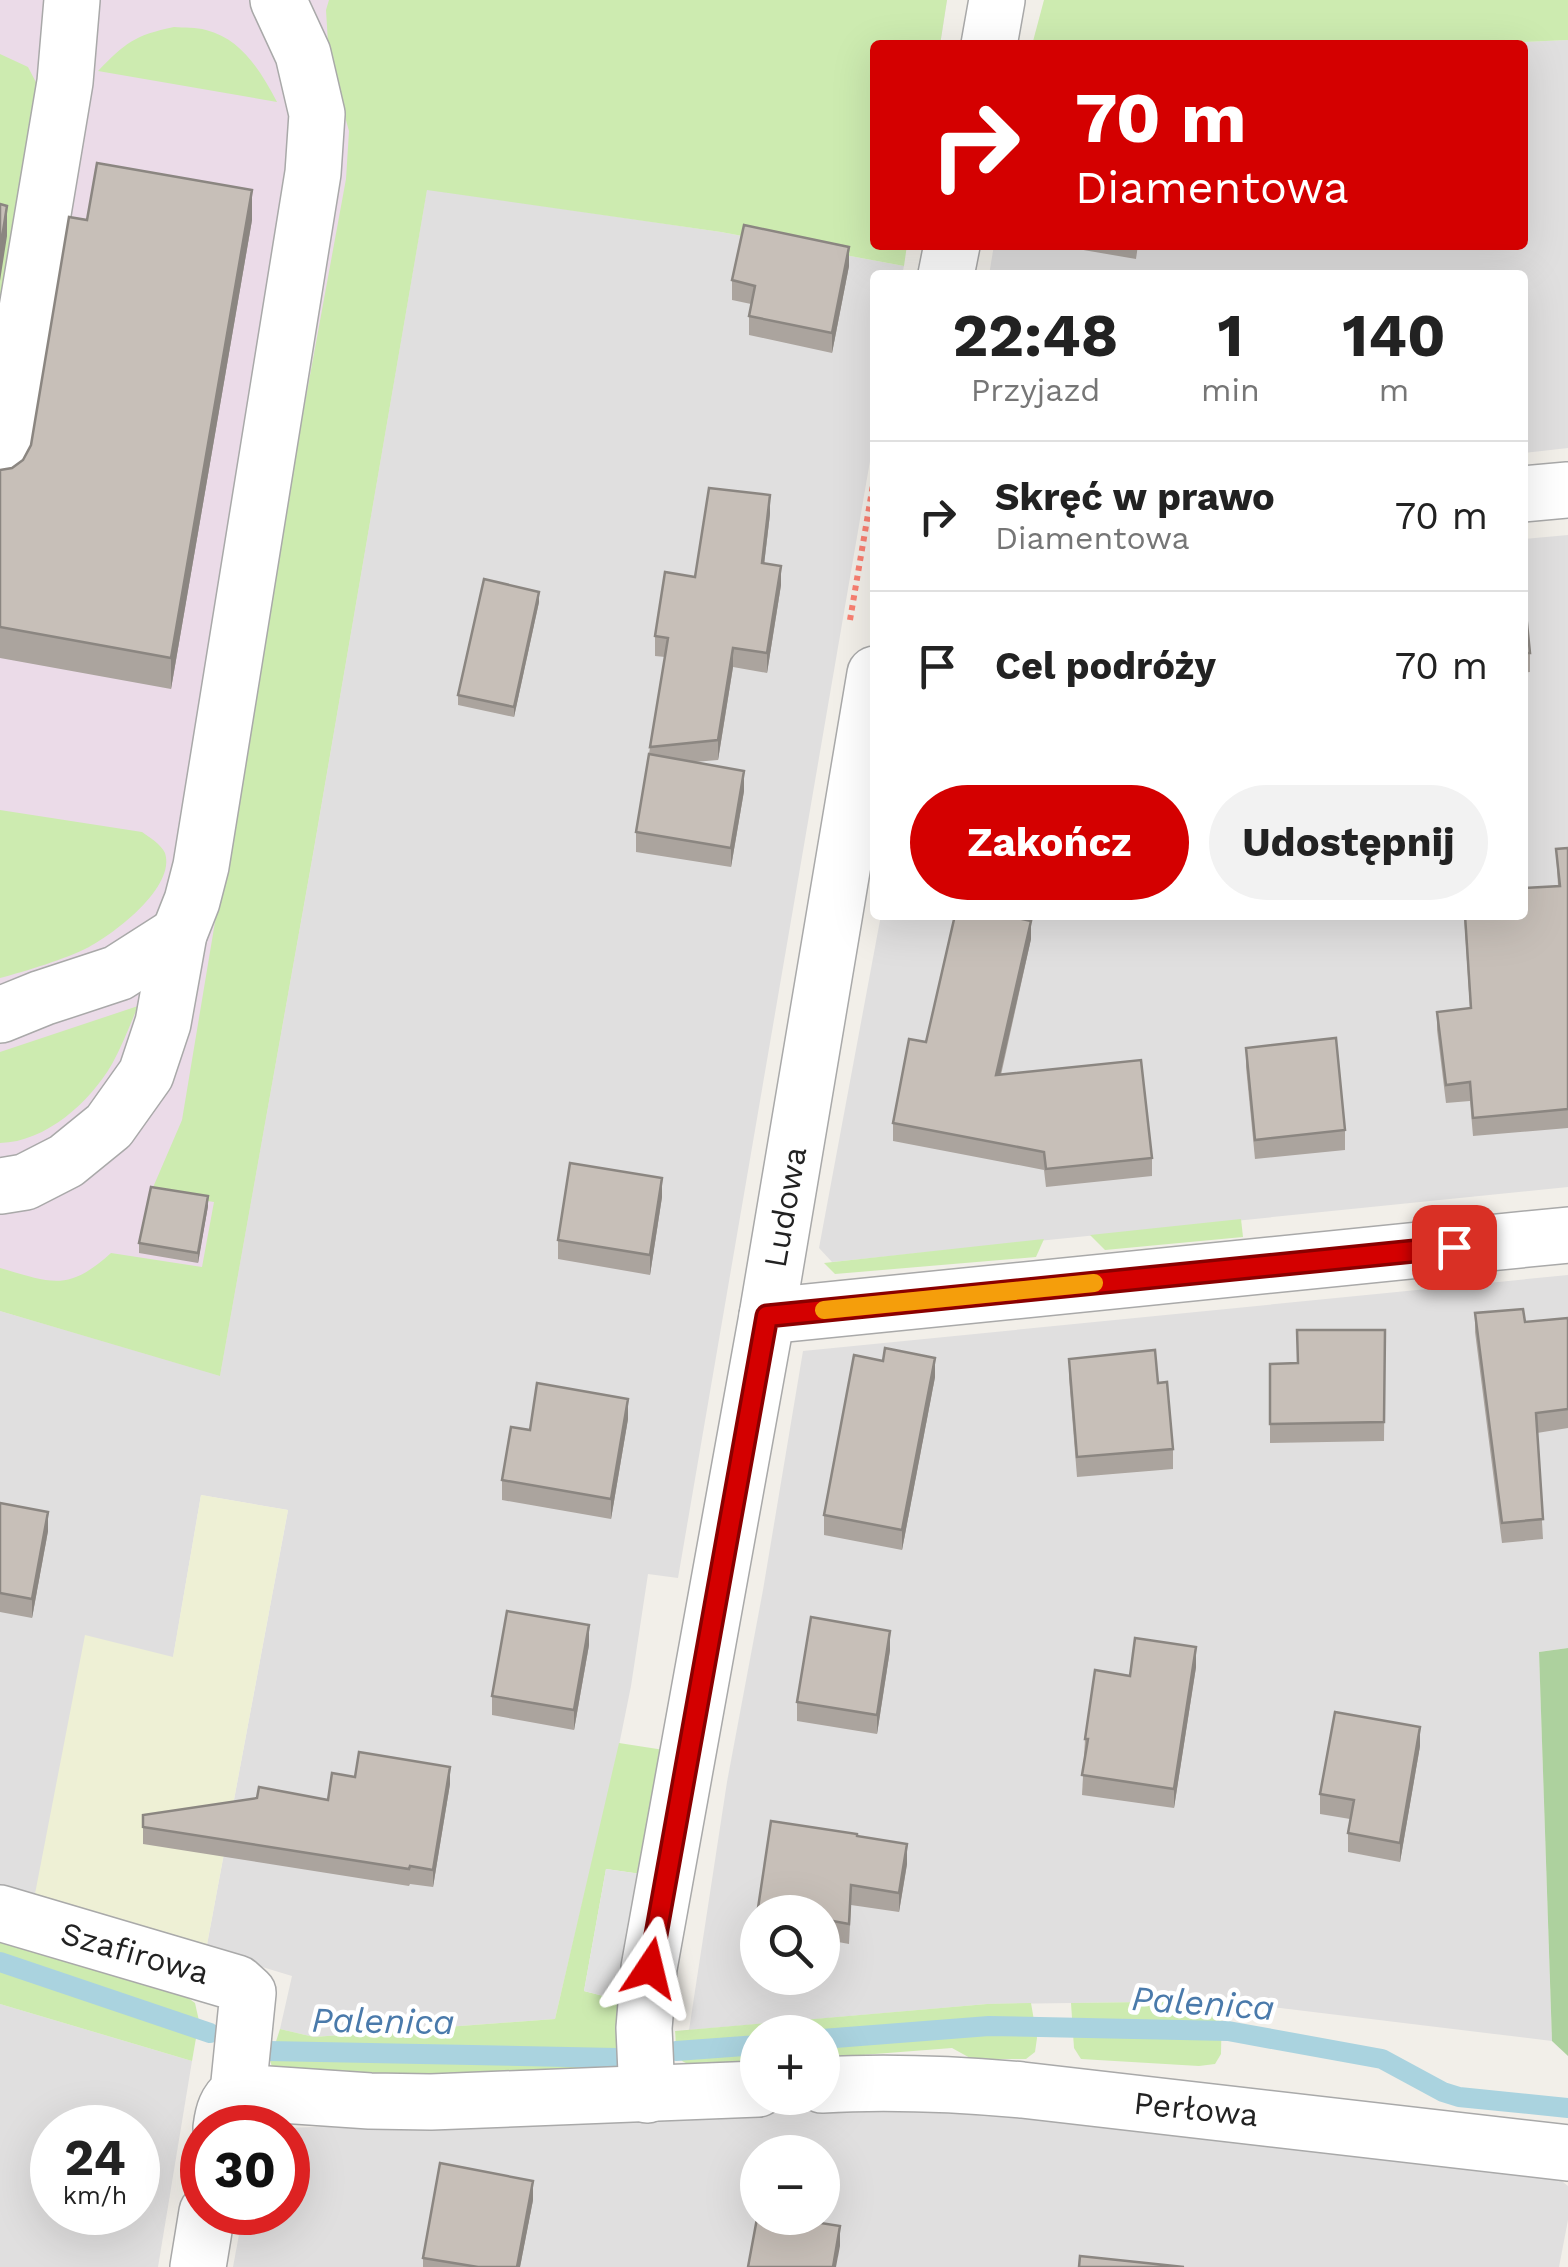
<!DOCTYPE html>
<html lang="pl">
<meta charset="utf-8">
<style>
:root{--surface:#fff;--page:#f2f2f2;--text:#222;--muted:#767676;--line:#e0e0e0;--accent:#d40000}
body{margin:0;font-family:"Work Sans",sans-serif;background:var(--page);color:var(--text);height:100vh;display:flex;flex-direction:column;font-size:38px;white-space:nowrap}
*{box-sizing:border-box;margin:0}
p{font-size:32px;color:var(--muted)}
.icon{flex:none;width:55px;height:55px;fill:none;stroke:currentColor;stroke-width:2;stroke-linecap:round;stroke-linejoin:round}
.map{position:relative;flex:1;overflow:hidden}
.details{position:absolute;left:870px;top:270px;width:658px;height:650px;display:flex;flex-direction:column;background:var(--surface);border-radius:10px;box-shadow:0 10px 40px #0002}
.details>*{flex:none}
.top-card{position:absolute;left:870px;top:40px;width:658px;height:210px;border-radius:10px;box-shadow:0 10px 40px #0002;background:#d40000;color:#fff;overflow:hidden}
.fabs{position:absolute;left:740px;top:1895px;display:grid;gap:20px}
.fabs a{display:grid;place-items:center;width:100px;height:100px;border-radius:50%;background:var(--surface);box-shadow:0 10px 40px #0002;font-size:50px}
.speed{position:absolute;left:30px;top:2105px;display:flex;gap:20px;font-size:50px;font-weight:700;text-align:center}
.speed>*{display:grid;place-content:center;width:130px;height:130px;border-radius:50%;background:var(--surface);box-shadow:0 10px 40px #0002;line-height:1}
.speed small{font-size:25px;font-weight:400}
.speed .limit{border:15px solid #d22;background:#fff;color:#111}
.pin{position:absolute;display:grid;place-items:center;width:85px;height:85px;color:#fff;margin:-42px;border-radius:20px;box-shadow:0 5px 15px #0006}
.me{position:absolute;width:110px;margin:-55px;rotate:10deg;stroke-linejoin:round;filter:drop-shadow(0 0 8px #0008)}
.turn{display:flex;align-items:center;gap:35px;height:210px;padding:0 40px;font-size:45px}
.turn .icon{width:130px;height:130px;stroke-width:2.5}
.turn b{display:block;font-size:70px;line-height:85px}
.eta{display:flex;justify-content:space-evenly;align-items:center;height:170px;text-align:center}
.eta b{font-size:60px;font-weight:700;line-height:70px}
.button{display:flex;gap:20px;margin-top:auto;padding:20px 40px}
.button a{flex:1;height:115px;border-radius:60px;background:var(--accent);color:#fff;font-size:40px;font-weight:700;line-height:115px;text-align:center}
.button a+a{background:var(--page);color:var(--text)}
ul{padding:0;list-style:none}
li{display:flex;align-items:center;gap:30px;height:150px;padding:0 40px;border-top:2px solid var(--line)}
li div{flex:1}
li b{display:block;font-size:38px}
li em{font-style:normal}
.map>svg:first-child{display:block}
.residential{fill:#e0dfdf;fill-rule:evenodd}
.industrial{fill:#ebdbe8}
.farmland{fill:#eef0d5}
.grass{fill:#cdebb0}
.forest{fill:#add19e}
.parking{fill:#e2e2e2}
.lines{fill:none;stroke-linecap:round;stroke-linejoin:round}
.stream{stroke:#aad3df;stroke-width:20}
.minor-casing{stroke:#a9a9a9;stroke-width:58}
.path{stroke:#fa8072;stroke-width:6;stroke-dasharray:5 5;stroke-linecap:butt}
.minor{stroke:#fff;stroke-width:55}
.wall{fill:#aba49e}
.shaded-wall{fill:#8b8681}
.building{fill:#c7bfb8;stroke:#8b8681;stroke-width:2.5}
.route-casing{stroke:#8a0000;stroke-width:25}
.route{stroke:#d40000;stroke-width:18}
.slow{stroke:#f59e0b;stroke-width:18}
.labels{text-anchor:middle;stroke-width:9;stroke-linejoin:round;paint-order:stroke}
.street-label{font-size:32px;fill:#222;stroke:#fff}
.water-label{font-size:35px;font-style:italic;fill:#4a7aab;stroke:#fff}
</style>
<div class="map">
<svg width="1568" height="2267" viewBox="0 0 1568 2267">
<rect width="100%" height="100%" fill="#f2efe9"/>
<g class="residential">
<path d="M1568,40v408l-45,5 -1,-178h-533l5,-30h528v-200h-60z"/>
<path d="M427,189l294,43 183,34 -2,9h-27v157l-197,1146 -30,-4 -17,112 -16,79 -60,254 -241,18 -34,-8 12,-53 -86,-26 82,-440 -87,-15 -28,163 -139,241 -34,-11v-577l220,64 93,-521z"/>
<path d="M1568,535v652l-736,75 -13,-14 62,-333h641l1,-376z"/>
<path d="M1568,1275v373l-29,4 13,389 -330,-40 -235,3 -298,26 38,-248 36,-192 40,-239zM758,1912h64v66h-64z"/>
<path d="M0,2004l192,57 -34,206h-158zM52,2128h86v84h-86z"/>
<path d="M929,2103l629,75 10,8v34l-9,47h-1326l10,-54 45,-1v-84zM758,2152h64v66h-64z"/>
</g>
<path class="industrial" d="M0,0h947l-7,45h-65l-448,144 -114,665 -93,522 -220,-65z"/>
<path class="farmland" d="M201,1495l87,15 -82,440 -172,-51 51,-264 88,22z"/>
<g class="grass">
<path d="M329,0h618l-7,45h-65v200h32l-3,21 -183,-34 -294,-42 -114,664 -93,522 -220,-65v-43c52,15 68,24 111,-15l91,14 12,-65 -63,-10 31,-72 85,-510 79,-431 3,-48 -20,-71 -3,-50z"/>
<path d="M1044,0h524v40l-106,5h-430z"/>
<path d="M174,27c10,1 22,0 32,3 36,9 55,42 71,72l-179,-31c27,-28 37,-36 76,-44z"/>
<path d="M0,54l28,13 12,23 -40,235z"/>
<path d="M0,810l142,22c7,5 19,12 23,21 11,34 -50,80 -76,94 -23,12 -63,24 -89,31z"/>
<path d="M138,1006c-8,19 -16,40 -26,58 -22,38 -66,78 -112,79v-91z"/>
<path d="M1241,1219l2,18 -138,13 -15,-15z"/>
<path d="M1044,1239l-8,18 -201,17 -11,-11z"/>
<path d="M619,1743l45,7 -23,124 -35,-5 -22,122 35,9 -3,67 -183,10 -146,-5 -15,-5 -2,-7 10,-31 34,8 241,-18z"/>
<path d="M0,1932l180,60 15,11 4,18 -7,40 -192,-57z"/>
<path d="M1222,2001l-1,53 -6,10 -16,2 -118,-7 -7,-11 -3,-45z"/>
<path d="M1031,2003l6,35 -2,14 -9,7h-54l-20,-11 -129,10 -1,-26h-64l-1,31c-17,1 -71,11 -79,-7 -3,-6 -2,-18 -3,-25l312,-27z"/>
</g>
<path class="forest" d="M1568,1648v408l-16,-15 -13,-389z"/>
<path class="parking" d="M606,1869l35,5 -22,126 -35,-9z"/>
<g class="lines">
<g class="stream">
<path d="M0,1962l210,71"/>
<path d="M822,2039l167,-13 239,5 154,28 61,33 16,5 109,11"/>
<path d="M268,2051l348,7"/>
<path d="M676,2051l82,-6"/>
</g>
<g class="minor-casing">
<g id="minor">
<path d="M989,45l8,-45"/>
<path d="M946,275l6,-30"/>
<path d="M0,470l65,-388 7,-82"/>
<path d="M1522,494l46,-4"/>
<path d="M0,1015l42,-17 76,-25 61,-39"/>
<path d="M0,1186l25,-4 41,-21 43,-35 37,-52 17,-51 16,-89 13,-33 9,-35 112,-693 4,-59 -14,-60 -25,-54"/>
<path d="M767,1316l801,-81"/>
<path d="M0,1913l237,70 11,10 -10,99c-12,10 -15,20 -17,36"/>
<path d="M822,2085c68,-4 133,-1 200,5l546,63"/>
<path d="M238,2092l132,9 61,1 327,-13"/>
<path d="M647,2095l-3,-67 5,-60 118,-652 108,-642"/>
<path d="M198,2267l9,-55"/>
</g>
</g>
<path class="path" d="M850,620l25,-147"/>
<use href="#minor" class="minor"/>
</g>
<g class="wall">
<path d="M87,220h165l-81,469 -171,-31v-188l12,-2 11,-8 8,-15z"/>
<path d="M1054,245h84l-2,14z"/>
<path d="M849,266l-17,87 -83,-18v-19l2,-12 -19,-4v-20z"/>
<path d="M770,514l-6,50 17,21 -14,88 -34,-6 -15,93 -24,2 50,29 -13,76 -95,-15v-20l29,-175 -10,-1v-20l40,-59z"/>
<path d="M1522,574l8,79v19l-8,1z"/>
<path d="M539,602l-25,115 -56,-12v-10z"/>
<path d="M1568,848v280l-95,8 -3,-35 -24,2 -9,-73v-18l33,-4 -6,-93h58l36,-29 -2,-37z"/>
<path d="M937,915h89l-1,5 6,19 -30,136 151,83v18l-106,11 -2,-17 -151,-29v-18l33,-81 28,-123z"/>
<path d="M1246,1048l99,82v20l-90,9 -9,-92z"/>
<path d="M662,1197l-12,78 -92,-16v-19z"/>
<path d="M208,1206l-10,57 -59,-10v-10z"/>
<path d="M1475,1313l50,9 43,-4v110l-31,5 6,106 -41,4 -27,-211z"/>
<path d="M1297,1330h88l-1,111 -114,2v-79l28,-1z"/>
<path d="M1069,1359l104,90v20l-96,8 -8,-99z"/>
<path d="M883,1361l52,16 -33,173 -78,-15v-20z"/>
<path d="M628,1419l-17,100 -109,-19v-20l28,-50z"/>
<path d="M0,1503l48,28 -16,87 -32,-6z"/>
<path d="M589,1645l-15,85 -82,-15v-19z"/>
<path d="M890,1650l-13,84 -80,-13v-19z"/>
<path d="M1196,1667l-22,141 -92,-13 3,-56 45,-63z"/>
<path d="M1420,1746l-20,116 -52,-10v-19l2,-14 -30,-5v-20z"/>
<path d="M355,1777l95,7 -17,103 -23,-3 -1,2 -266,-42v-29l185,-15z"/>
<path d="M857,1837l50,27 -8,48 -48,-7 -2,39 -27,-5v-27h-64v-4z"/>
<path d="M533,2200l-13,67h-97v-9z"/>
</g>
<g class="shaded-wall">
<path d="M252,190v30l-81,469v-31z"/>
<path d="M7,206v30l-7,45v-31z"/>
<path d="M849,247v19l-17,87v-20z"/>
<path d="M770,495v19l-8,68v-19z"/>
<path d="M781,566v19l-14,88v-20z"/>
<path d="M539,592v10l-25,115v-10z"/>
<path d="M733,648v19l-15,93v-20z"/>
<path d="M744,771v20l-13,76v-19z"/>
<path d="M1031,921v18l-35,154v-18z"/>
<path d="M662,1178v19l-12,78v-20z"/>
<path d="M208,1196v10l-10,57v-10z"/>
<path d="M935,1358v19l-33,173v-20z"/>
<path d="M628,1399v20l-17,100v-20z"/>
<path d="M48,1512v19l-16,87v-19z"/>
<path d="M589,1625v20l-15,85v-20z"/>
<path d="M890,1631v19l-13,84v-19z"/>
<path d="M1196,1647v20l-22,141v-19z"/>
<path d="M1420,1727v19l-20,116v-19z"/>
<path d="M450,1767v17l-17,103v-17z"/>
<path d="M907,1844v20l-8,48v-19z"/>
<path d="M533,2181v19l-13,67h-3z"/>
<path d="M840,2226v20l-4,21h-3z"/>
</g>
<g class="building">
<path d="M97,163l155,27 -81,468 -171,-31v-157l12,-2 11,-8 8,-15 38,-228 18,3z"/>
<path d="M0,204l7,2 -7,44z"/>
<path d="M744,225l105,22 -17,86 -83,-17 6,-30 -23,-6z"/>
<path d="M709,488l61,7 -8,68 19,3 -14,87 -34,-5 -15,92 -68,7 18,-109 -13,-2 10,-64 30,5z"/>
<path d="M1522,574l8,79h-8z"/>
<path d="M484,579l55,13 -25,115 -56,-12z"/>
<path d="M649,754l95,17 -13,77 -95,-16z"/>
<path d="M1568,848v261l-95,9 -3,-36 -24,3 -9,-73 34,-4 -6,-93h57v-27l38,-2 -4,-37z"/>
<path d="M955,915h67v4l9,2 -35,154 145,-15 11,98 -106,11 -2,-17 -151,-29 16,-84 17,3z"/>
<path d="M1336,1038l9,92 -90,10 -9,-92z"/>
<path d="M570,1163l92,15 -12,77 -92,-15z"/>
<path d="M151,1187l57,9 -10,57 -59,-10z"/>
<path d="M1523,1309l2,13 43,-4v91l-32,4 7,106 -41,4 -27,-210z"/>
<path d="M1297,1330h88l-1,92 -114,2v-60l28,-1z"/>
<path d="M885,1348l50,10 -33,172 -78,-15 30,-160 29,6z"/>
<path d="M1155,1350l3,33 9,-1 6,67 -96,8 -8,-98z"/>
<path d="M537,1383l91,16 -17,100 -109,-19 9,-53 19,3z"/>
<path d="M0,1503l48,9 -16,87 -32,-6z"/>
<path d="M507,1611l82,14 -15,85 -82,-14z"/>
<path d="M811,1617l79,14 -13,84 -80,-13z"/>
<path d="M1135,1638l61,9 -22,142 -92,-14 6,-36h-3l10,-69 35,6z"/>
<path d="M1335,1712l85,15 -20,116 -52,-10 6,-33 -34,-6z"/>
<path d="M359,1752l91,15 -17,103 -23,-4 -1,3 -266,-42v-12l114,-17 2,-11 69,13 4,-27 23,4z"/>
<path d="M771,1821l86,13v2l50,8 -8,49 -48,-8 -2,39 -27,-5v-7h-39l-25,-4z"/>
<path d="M440,2163l93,18 -16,86h-39l-55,-9z"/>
<path d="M758,2213v5h31l51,8 -7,41h-85z"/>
<path d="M1080,2256l104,11h-105z"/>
</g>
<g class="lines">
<g class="route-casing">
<path id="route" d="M650,1968l117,-652 687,-69"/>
</g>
<use href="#route" class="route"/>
<path class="slow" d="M824,1310l270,-27"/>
</g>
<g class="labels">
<g class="street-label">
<text transform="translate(785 1207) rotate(-80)" y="11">Ludowa</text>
<text transform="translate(135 1953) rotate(16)" y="11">Szafirowa</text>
<text transform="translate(1196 2109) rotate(6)" y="11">Perłowa</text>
</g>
<g class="water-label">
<text transform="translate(1203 2003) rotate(4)" y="12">Palenica</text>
<text transform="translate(383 2021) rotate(1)" y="12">Palenica</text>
</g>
</g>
</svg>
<div class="fabs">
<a><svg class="icon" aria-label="search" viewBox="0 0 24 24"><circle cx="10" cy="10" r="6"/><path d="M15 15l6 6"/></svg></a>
<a>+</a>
<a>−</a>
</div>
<div class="speed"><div>24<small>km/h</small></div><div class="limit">30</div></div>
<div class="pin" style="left:1454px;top:1247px;background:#d93025"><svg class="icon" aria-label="arrive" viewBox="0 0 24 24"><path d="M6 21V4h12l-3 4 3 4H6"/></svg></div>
<svg class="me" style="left:650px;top:1968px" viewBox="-20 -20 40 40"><path d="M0-17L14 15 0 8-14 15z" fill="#d40000" stroke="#fff" stroke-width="4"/></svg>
<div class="top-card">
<div class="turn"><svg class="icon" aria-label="right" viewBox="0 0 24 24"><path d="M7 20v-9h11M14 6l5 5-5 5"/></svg><div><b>70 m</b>Diamentowa</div></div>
</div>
<section class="details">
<div class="eta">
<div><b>22:48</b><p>Przyjazd</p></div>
<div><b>1</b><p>min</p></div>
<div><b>140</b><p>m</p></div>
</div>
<ul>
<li><svg class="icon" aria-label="right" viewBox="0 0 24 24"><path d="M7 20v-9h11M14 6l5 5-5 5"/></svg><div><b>Skręć w prawo</b><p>Diamentowa</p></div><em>70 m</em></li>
<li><svg class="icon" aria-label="arrive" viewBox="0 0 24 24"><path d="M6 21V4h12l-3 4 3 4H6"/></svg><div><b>Cel podróży</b></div><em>70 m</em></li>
</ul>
<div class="button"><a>Zakończ</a><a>Udostępnij</a></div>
</section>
</div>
